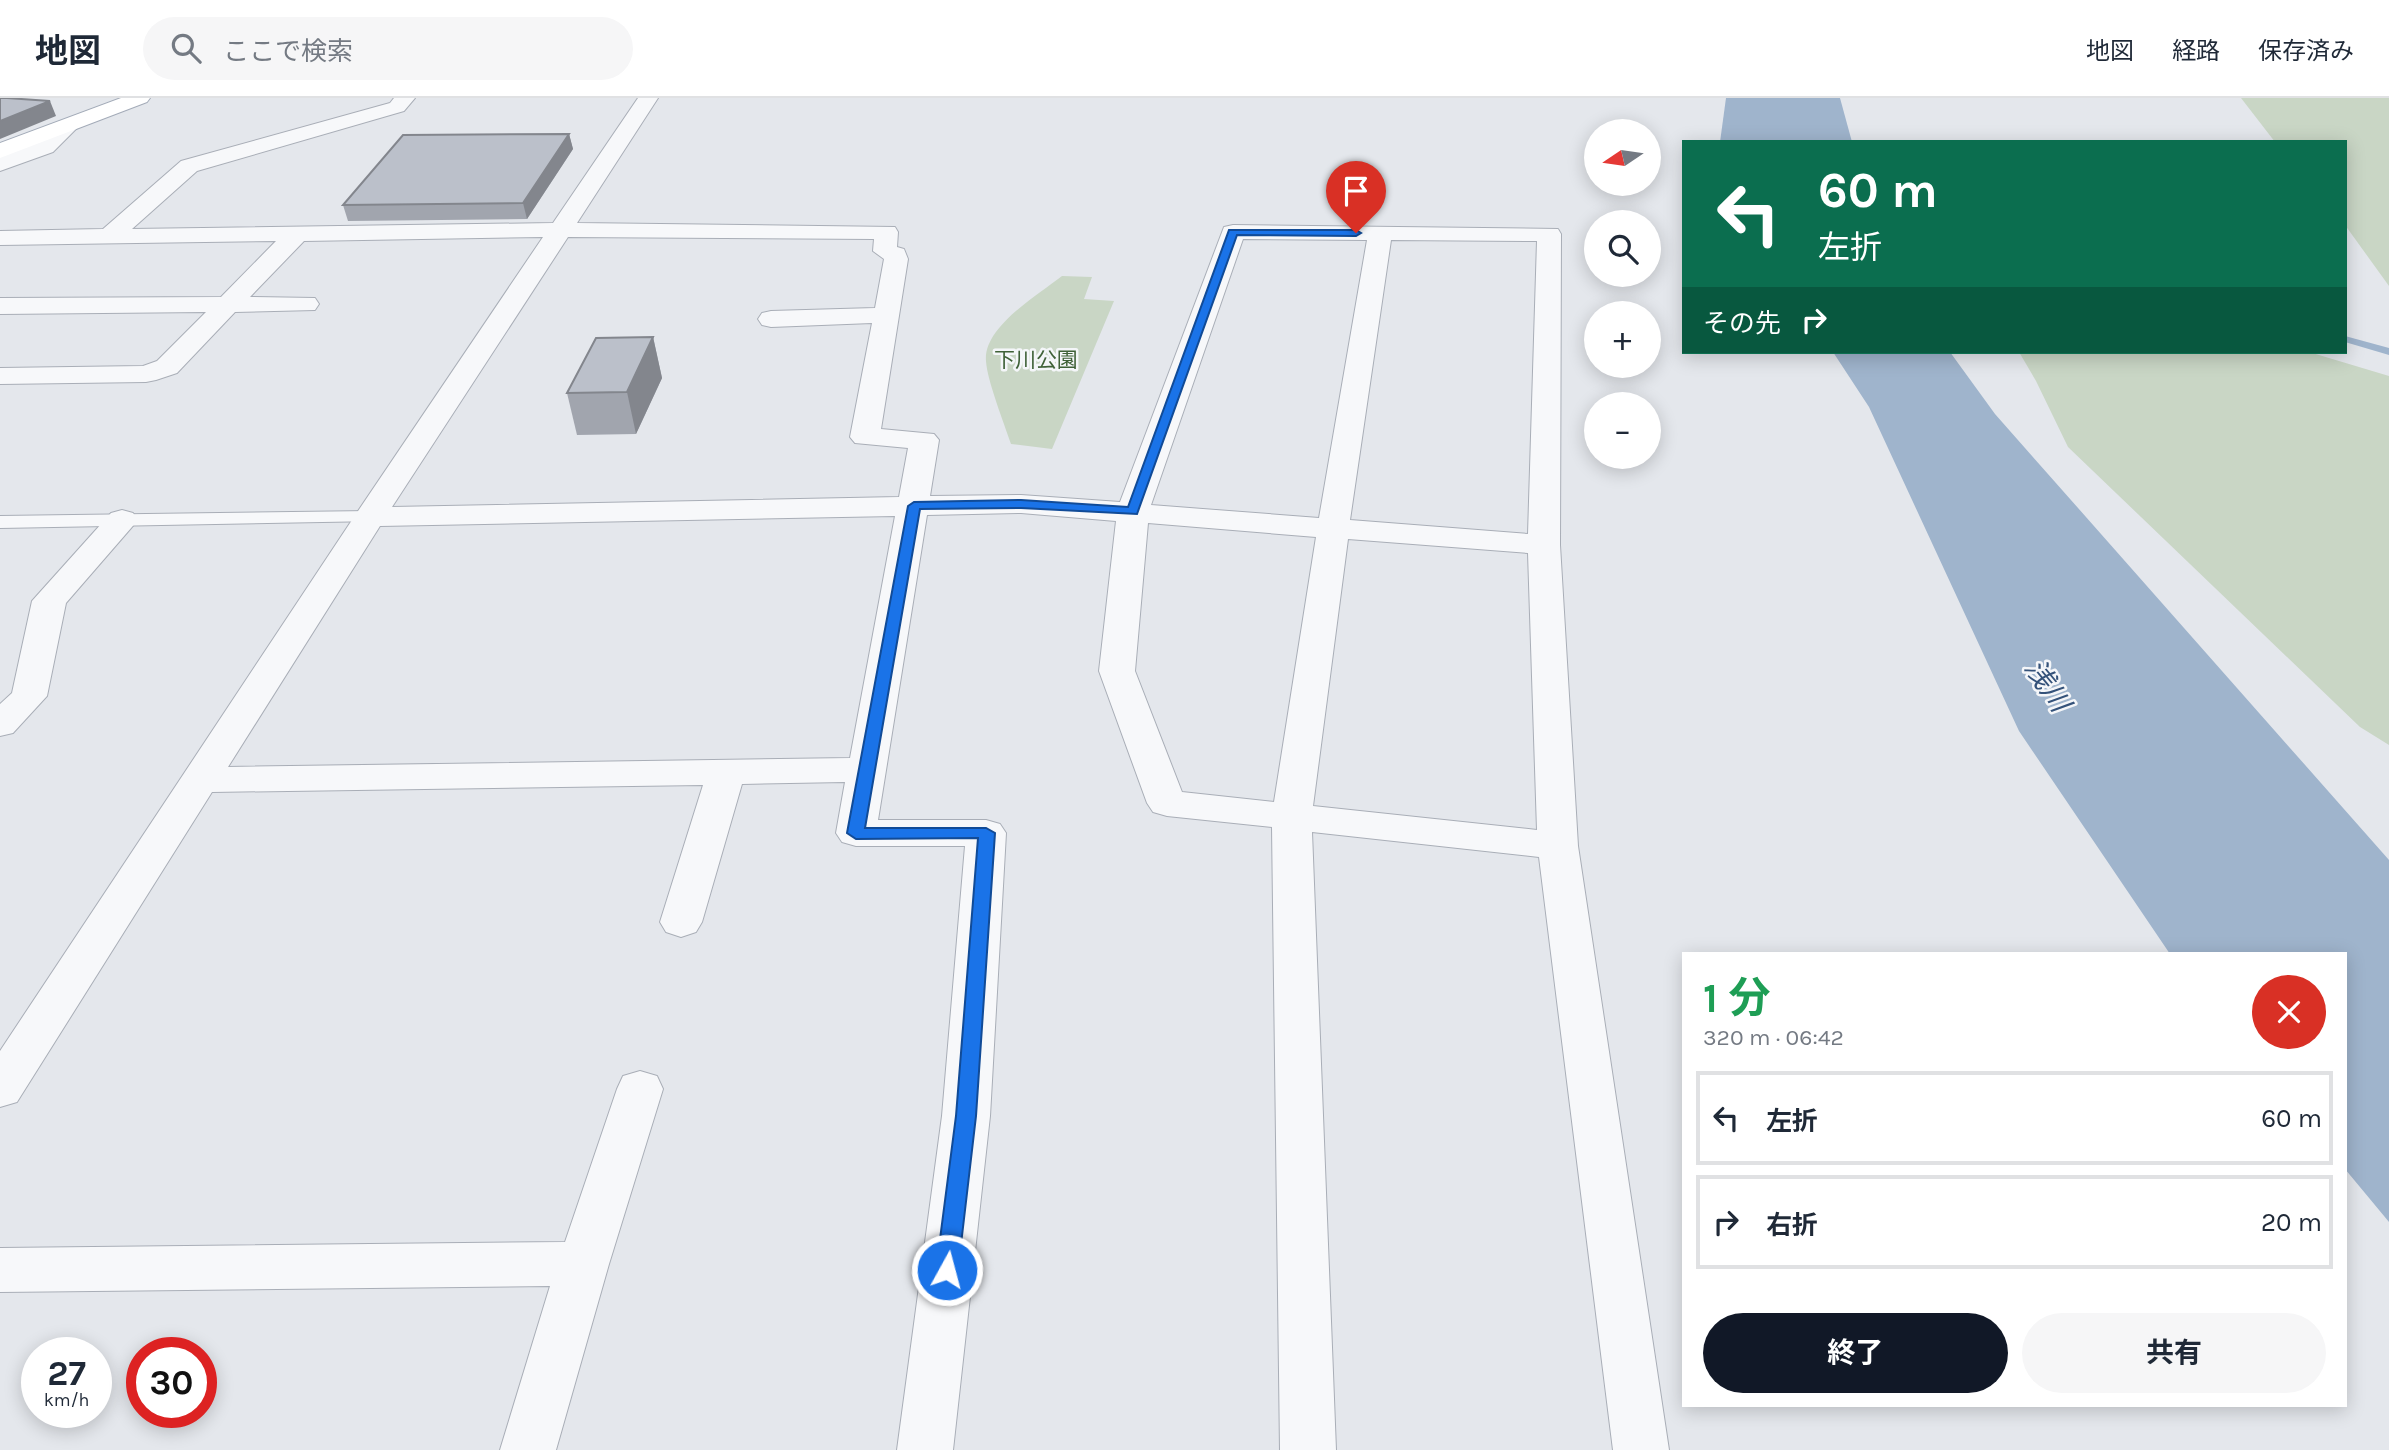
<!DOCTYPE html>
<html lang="ja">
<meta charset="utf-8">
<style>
:root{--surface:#fff;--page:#f6f6f7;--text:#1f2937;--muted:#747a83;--line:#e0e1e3;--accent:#111827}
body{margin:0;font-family:Karla,"Noto Sans JP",sans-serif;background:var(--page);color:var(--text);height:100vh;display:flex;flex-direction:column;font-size:26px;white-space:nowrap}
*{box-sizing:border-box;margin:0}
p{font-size:23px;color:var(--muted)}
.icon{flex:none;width:38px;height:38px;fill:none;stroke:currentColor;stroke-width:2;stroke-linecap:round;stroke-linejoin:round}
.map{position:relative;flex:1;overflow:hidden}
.sheet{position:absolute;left:1682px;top:854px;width:665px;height:455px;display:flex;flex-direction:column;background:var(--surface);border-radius:0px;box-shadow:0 4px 18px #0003}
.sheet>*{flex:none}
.hud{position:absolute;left:1682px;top:42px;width:665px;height:214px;border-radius:0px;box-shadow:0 4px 18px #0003;background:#0b6e4f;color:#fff;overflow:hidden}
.needle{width:46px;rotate:257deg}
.fabs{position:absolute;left:1584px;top:21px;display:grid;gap:14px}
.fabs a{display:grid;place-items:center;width:77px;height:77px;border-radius:50%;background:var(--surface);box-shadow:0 4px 18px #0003;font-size:35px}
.speed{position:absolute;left:21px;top:1239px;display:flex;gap:14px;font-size:35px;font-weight:700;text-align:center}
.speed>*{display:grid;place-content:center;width:91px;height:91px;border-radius:50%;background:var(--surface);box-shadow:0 4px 18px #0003;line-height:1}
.speed small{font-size:18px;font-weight:400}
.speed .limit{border:10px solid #d22;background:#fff;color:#111}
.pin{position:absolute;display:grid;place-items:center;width:60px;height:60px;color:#fff;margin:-72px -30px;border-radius:50% 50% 50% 0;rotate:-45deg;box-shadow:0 0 7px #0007}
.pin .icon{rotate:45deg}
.me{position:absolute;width:77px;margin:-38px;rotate:7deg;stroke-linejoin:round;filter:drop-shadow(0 0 5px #0008)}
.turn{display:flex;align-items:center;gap:24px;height:147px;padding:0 21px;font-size:32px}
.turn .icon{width:91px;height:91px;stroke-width:2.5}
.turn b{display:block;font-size:49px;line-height:60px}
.then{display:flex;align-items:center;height:66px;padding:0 21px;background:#0003;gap:14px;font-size:26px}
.round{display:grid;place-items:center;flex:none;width:74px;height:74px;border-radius:37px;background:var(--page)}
.head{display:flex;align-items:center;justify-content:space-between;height:119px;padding:0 21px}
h1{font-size:42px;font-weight:700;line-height:52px;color:#1e9e55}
.primary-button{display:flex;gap:14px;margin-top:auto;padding:14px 21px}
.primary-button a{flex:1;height:80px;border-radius:42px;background:var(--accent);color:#fff;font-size:28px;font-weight:700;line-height:80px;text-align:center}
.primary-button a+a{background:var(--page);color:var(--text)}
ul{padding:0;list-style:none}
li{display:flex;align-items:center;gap:21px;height:94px;margin:0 14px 10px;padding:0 7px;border:4px solid var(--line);border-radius:0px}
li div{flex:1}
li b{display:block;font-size:26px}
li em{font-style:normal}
header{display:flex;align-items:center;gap:42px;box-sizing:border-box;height:98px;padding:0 35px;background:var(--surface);border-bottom:2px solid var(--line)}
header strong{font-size:33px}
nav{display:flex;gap:38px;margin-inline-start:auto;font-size:24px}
.search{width:490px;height:63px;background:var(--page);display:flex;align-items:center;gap:18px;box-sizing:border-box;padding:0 24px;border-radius:38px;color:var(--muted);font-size:26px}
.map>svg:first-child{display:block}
.green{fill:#c9d6c5}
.water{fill:#9fb4cc}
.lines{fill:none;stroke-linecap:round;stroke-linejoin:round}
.stream{fill:#9fb4cc;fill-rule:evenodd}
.lane-casing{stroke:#a9aeb7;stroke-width:2}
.street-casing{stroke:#a9aeb7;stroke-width:2}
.primary-casing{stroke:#a3abb8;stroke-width:2}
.lane{fill:#f7f8fa;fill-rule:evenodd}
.street{fill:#f7f8fa;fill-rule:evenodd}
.primary{fill:#fff;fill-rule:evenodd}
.wall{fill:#a1a5ae}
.shaded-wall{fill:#83868d}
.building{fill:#bbc0ca;stroke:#83868d;stroke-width:2}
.route{fill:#1a73e8;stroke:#114b97;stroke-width:2}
.labels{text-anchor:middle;stroke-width:5;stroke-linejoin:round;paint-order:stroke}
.far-park-label{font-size:21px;fill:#3f6138;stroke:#f4f6f9}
.water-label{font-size:28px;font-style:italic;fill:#34527a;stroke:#f4f6f9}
</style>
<header>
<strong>地図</strong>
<div class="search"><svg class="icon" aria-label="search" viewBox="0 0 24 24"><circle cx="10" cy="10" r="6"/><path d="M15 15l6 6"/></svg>ここで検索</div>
<nav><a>地図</a><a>経路</a><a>保存済み</a></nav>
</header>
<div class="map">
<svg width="2389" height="1352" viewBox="0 0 2389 1352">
<rect width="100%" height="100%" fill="#e4e7ec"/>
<g class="green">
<path d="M2241,0h148v188l-44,-61v-83h-70z"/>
<path d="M1062,178l30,1 -8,22 30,2 -62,148 -41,-5c-7,-21 -24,-64 -25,-83 -3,-34 52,-66 76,-85z"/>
<path d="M2019,254h290l80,24v369l-29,-18 -292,-280 -32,-66z"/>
</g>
<g class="water">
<path d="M1726,0h114l12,44h-132z"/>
<path d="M1833,254h117l45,62 394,446v362l-44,-53v-215h-175l-151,-223 -150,-324z"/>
</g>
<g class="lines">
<path class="stream" d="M2345,238l44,12v7l-44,-13z"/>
<g class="lane-casing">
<path id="lane" d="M370,413l7,2 3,4 -3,4 -377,7v-12z"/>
</g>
<g class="street-casing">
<g id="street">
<path d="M394,0h21l-11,13 -207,60 -65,58 421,-6 85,-125h20l-81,125 318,4 3,5 -1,15 7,2 4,10 -27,170 53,5 5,6 -9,56 91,-1 99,7 104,-275 9,-2 325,4 3,5 -1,311 18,301 91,604h-56l-74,-593 -227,-25 24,618h-56l-8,-623 -105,-11 -14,-4 -6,-9 -48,-132 17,-150 -95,-8 -94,2 -49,305h108l14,4 6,9 -16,283 -37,334h-56l45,-334 23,-270h-109l-14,-4 -6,-9 9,-51 -103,2 -40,138 -6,10 -15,5 -15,-5 -6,-10 43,-137 -491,7 -195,310 -17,5v-56l354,-534 189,-280 -239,4 -54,56 65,1 4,6 -4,6 -80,2 -58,61 -21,7 -10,2 -146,2v-16l143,-2 14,-5 49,-49 -206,2v-16l221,-1 55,-56 -276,4v-14l103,-2 78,-68 209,-58zM568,139l306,2 -1,12 11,8 -9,49 -104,3 -9,2 -4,6 4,6 9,2 101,-4 -22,114 5,6 53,5 -9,49 -507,10zM1243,141l124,1 -48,278 -168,-13zM1391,142l146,1 -9,293 -178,-14zM895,418l-45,242 -622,9 152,-241zM1148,425l168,14 -42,265 -92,-10 -47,-121zM1348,441l180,14 9,277 -224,-24z"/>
<path d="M67,23l8,1 3,5 -25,25 -53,19v-15l37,-14 22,-20z"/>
<path d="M122,412l11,3 5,7 -72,83 -19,93 -34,37 -13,3v-32l12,-11 20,-92 79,-88z"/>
<path d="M640,973l17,5 6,13 -54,175 -53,186h-56l50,-164 -550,6v-44l565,-6 52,-153 6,-13z"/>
</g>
</g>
<g class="primary-casing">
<path id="primary" d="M121,0h29l-3,4 -147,56v-15z"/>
</g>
<use href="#lane" class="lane"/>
<use href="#street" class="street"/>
<use href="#primary" class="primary"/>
</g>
<g class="wall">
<path d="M569,36l4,15 -46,70 -179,2 -5,-16z"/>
<path d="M653,239l9,41 -26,56 -59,1 -10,-42z"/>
</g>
<g class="shaded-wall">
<path d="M50,3l6,15 -56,23v-18z"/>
<path d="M569,36l4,15 -46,70 -4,-16z"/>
<path d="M653,239l9,41 -26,56 -9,-42z"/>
</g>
<g class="building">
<path d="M0,0h7l43,3 -50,20z"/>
<path d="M569,36l-46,69 -180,2 60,-70z"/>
<path d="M653,239l-26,55 -60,1 29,-55z"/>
</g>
<path class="route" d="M1229,132h127l5,3 -5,3 -119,-1 -100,279 -116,-6 -101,1 -55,319h121l9,5 -19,283 -18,154 -3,7 -8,2 -7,-2 -4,-7 20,-154 22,-278 -122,1 -9,-6 61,-327 6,-4 107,-2 107,7z"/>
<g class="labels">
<g class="far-park-label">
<text x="1036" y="269">下川公園</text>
</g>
<g class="water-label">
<text transform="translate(2048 587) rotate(56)" y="10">浅川</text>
</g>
</g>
</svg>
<div class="fabs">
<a><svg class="needle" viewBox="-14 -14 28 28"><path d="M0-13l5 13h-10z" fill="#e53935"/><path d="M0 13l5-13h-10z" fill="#747a83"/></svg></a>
<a><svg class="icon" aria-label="search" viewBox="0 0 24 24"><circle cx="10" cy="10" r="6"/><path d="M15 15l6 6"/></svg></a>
<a>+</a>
<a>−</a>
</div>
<div class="speed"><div>27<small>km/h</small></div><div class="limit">30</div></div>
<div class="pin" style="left:1356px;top:135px;background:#d93025"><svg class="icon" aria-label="arrive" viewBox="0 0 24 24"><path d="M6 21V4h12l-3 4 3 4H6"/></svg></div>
<svg class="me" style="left:947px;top:1172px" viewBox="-20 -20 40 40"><circle r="17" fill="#1a73e8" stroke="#fff" stroke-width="3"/><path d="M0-11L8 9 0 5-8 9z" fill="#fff"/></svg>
<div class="hud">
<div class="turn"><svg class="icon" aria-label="left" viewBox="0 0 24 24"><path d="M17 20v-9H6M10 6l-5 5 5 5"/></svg><div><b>60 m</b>左折</div></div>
<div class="then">その先<svg class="icon" aria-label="right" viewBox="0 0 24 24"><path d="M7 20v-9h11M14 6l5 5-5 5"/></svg></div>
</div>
<section class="sheet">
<div class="head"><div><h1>1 分</h1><p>320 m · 06:42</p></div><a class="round" style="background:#d93025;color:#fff"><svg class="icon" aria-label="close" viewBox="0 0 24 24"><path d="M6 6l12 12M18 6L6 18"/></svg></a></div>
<ul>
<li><svg class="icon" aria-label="left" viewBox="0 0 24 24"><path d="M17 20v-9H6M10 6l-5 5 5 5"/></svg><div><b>左折</b></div><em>60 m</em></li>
<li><svg class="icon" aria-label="right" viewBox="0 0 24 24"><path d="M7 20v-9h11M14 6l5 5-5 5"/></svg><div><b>右折</b></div><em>20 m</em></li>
</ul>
<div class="primary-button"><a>終了</a><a>共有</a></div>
</section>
</div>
